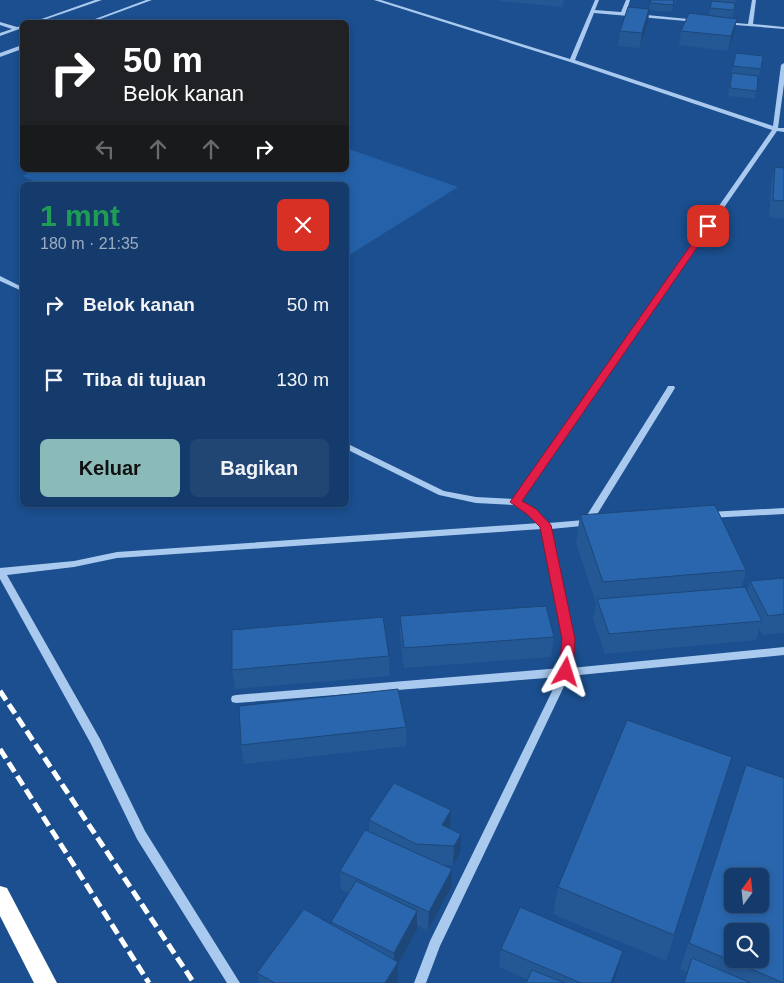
<!DOCTYPE html>
<html lang="id">
<meta charset="utf-8">
<style>
:root{--surface:#143b6b;--page:#214673;--text:#f1f3f6;--muted:#9dadc1;--line:#33557e;--accent:#8bbbb9}
body{margin:0;font-family:Helvetica,sans-serif;background:var(--page);color:var(--text);height:100vh;display:flex;flex-direction:column;font-size:19px;white-space:nowrap}
*{box-sizing:border-box;margin:0}
p{font-size:16px;color:var(--muted)}
.icon{flex:none;width:28px;height:28px;fill:none;stroke:currentColor;stroke-width:2;stroke-linecap:round;stroke-linejoin:round}
.map{position:relative;flex:1;overflow:hidden}
.details{position:absolute;left:20px;top:182px;width:329px;height:325px;display:flex;flex-direction:column;background:var(--surface);border-radius:8px;box-shadow:0 2px 8px #0003,0 0 0 1px var(--line)}
.details>*{flex:none}
.top-card{position:absolute;left:20px;top:20px;width:329px;height:152px;border-radius:8px;box-shadow:0 2px 8px #0003,0 0 0 1px var(--line);background:#202124;color:#fff;overflow:hidden}
.needle{width:32px;rotate:15deg}
.tools{position:absolute;left:724px;top:868px;display:grid;gap:10px}
.tools a{display:grid;place-items:center;width:45px;height:45px;border-radius:8px;background:var(--surface);box-shadow:0 2px 8px #0003,0 0 0 1px var(--line);font-size:25px}
.pin{position:absolute;display:grid;place-items:center;width:42px;height:42px;color:#fff;margin:-21px;border-radius:10px;box-shadow:0 2px 8px #0006}
.me{position:absolute;width:55px;margin:-28px;rotate:6deg;stroke-linejoin:round;filter:drop-shadow(0 0 4px #0008)}
.turn{display:flex;align-items:center;gap:18px;height:105px;padding:0 20px;font-size:22px}
.turn .icon{width:65px;height:65px;stroke-width:2.5}
.turn b{display:block;font-size:35px;line-height:42px}
.lanes{display:flex;align-items:center;height:48px;padding:0 20px;background:#0003;justify-content:center;gap:25px;direction:ltr}
.lanes .off{opacity:.35}
.round{display:grid;place-items:center;flex:none;width:52px;height:52px;border-radius:8px;background:var(--page)}
.summary{display:flex;align-items:center;justify-content:space-between;height:85px;padding:0 20px}
h1{font-size:30px;font-weight:800;line-height:38px;color:#1e9e55}
.primary-button{display:flex;gap:10px;margin-top:auto;padding:10px 20px}
.primary-button a{flex:1;height:58px;border-radius:8px;background:var(--accent);color:#111;font-size:20px;font-weight:800;line-height:58px;text-align:center}
.primary-button a+a{background:var(--page);color:var(--text)}
ul{padding:0;list-style:none}
li{display:flex;align-items:center;gap:15px;height:75px;padding:0 20px}
li div{flex:1}
li b{display:block;font-size:19px}
li em{font-style:normal}
.map>svg:first-child{display:block}
.green{fill:#2461a8}
.lines{fill:none;stroke-linecap:round;stroke-linejoin:round}
.minor{fill:#a9c9ee;fill-rule:evenodd}
.highway{fill:#fff;fill-rule:evenodd}
.rail{stroke:#fff;stroke-width:5;stroke-dasharray:11 5;stroke-linecap:butt}
.wall{fill:#245895}
.shaded-wall{fill:#1d4779}
.building{fill:#2a66ad;stroke:#1d4779;fill-rule:evenodd}
.route{fill:#e11d48;stroke:#92132f}
</style>
<div class="map">
<svg width="784" height="983" viewBox="0 0 784 983">
<rect width="100%" height="100%" fill="#1b4f8f"/>
<path class="green" d="M346,148l112,39 -112,70v-72h-302l-22,-9 12,-6h312z"/>
<g class="lines">
<g class="minor">
<path d="M95,0h7l-64,22h-5z"/>
<path d="M146,0h6l-60,22h-5z"/>
<path d="M374,0h7l189,59 25,-59h4l-4,10 26,2 5,-12h4l-4,13 73,7v1l-2,1 -103,-9 -19,47 198,66 8,-61 3,-2v21l-6,44h6v4l-7,-1 -256,370 14,9 14,13 35,-3 83,-132 1,-2h6l1,2 -82,133 1,2 -2,2 -41,4 22,110 -2,29 213,-21v8l-215,21 -129,270 -14,37h-12l16,-42 129,-264 -323,26 -4,-1 -1,-3 1,-3 4,-1 325,-27 2,-29 -21,-110 -425,29 -43,9 -67,8 93,164 45,92 95,152h-13l-90,-144 -46,-95 -91,-165v-11l74,-7 43,-9 422,-29 -10,-9 -15,-9 -38,-2 -37,-8 -93,-46v-6l98,48 32,6 38,2 258,-369 -202,-68z"/>
<path d="M752,0h4l-3,24 31,3v2l-61,-5v-1l2,-1 23,2z"/>
<path d="M0,22l17,5 5,-1v2l-22,8v-3l12,-4 -12,-4z"/>
<path d="M22,45v4l-22,8v-4z"/>
<path d="M0,276l22,11v4l-22,-10z"/>
<path d="M784,508v6l-75,4 -4,-3 4,-3z"/>
</g>
<path class="highway" d="M0,886l7,2 50,95h-23l-34,-67z"/>
<g class="rail">
<path d="M0,691l194,292"/>
<path d="M0,749l149,234"/>
</g>
</g>
<g class="wall">
<path d="M499,0h65l-2,7 -63,-6z"/>
<path d="M651,0h25l-1,3 -1,-1 -3,10 -22,-2 -1,13 -8,25 -22,-2 2,-15 29,-22z"/>
<path d="M712,0h24l-4,18 -23,-3z"/>
<path d="M681,31l53,2 -6,18 -49,-6z"/>
<path d="M736,53l27,3 -4,21 -1,-1 -3,23 -27,-3 3,-22z"/>
<path d="M775,167l9,1v51l-15,-2 2,-33z"/>
<path d="M580,515l166,55 -4,17 5,4 3,-10 34,-3v55l-22,2 -3,-6 -3,11 -151,14 -12,-35 3,-16 -20,-60z"/>
<path d="M400,616l154,21 -3,20 -147,11 -4,-32z"/>
<path d="M389,656v20l-154,13 -3,-19z"/>
<path d="M406,727v19l-162,18 -3,-19z"/>
<path d="M732,757l-66,204 -113,-47 5,-27z"/>
<path d="M746,765l38,218h-100l3,-11 -7,-3z"/>
<path d="M451,810l-1,19 10,24 -7,12h-11l9,23 -23,42 -11,-5v5l-19,34v17l-1,2h-138l-2,-10 74,-49v-2l18,-29 -8,-3 -1,-19 29,-39v-12z"/>
<path d="M501,949l122,2 -5,18 -5,14h-87l2,-3 -29,-13z"/>
</g>
<g class="shaded-wall">
<path d="M649,9l-1,14 -8,25 2,-15z"/>
<path d="M737,19l-3,14 -6,18 3,-15z"/>
<path d="M451,810l-1,19 -8,-4z"/>
<path d="M461,834l-1,19 -7,12 1,-19z"/>
<path d="M452,869l-1,19 -23,42 1,-18z"/>
<path d="M417,911v19l-19,34v17l-1,2h-12l9,-14v-16z"/>
<path d="M623,951l-5,18 -5,14h-2z"/>
</g>
<g class="building">
<path d="M651,0h23l-1,5 -23,-2z"/>
<path d="M712,1l23,2 -1,7 -24,-2z"/>
<path d="M628,7l21,2 -7,24 -22,-2z"/>
<path d="M689,13l48,6 -6,17 -50,-5z"/>
<path d="M736,53l27,3 -2,13 -28,-3z"/>
<path d="M732,73l26,3 -1,15 -27,-3z"/>
<path d="M775,167l9,1v33l-11,-1z"/>
<path d="M715,505l31,65 -143,12 -23,-67z"/>
<path d="M784,578v36l-16,2 -18,-35z"/>
<path d="M745,587l17,34 -153,13 -12,-35z"/>
<path d="M546,606l8,31 -150,11 -4,-32z"/>
<path d="M383,617l6,39 -157,14v-40z"/>
<path d="M398,689l8,38 -165,18 -2,-39z"/>
<path d="M627,720l105,37 -58,178 -116,-48z"/>
<path d="M746,765l38,13v205l-95,-40zM732,876h28v28h-28zM732,931h28v28h-28z"/>
<path d="M394,783l57,27 -9,15 19,9 -7,12 -38,-2 -47,-24z"/>
<path d="M365,830l87,39 -23,43 -89,-41z"/>
<path d="M356,881l61,30 -23,42 -63,-31z"/>
<path d="M520,907l103,44 -12,32h-30l-80,-34z"/>
<path d="M304,909l94,53 -13,21h-110l-18,-10z"/>
<path d="M692,958l59,25h-67z"/>
<path d="M532,970l33,13h-39z"/>
</g>
<path class="route" d="M705,225l7,1 -190,275 14,8 15,16 24,114 -2,33 -7,5 -7,-5 3,-33 -22,-112 -12,-12 -18,-13z"/>
</svg>
<div class="tools">
<a><svg class="needle" viewBox="-14 -14 28 28"><path d="M0-13l5 13h-10z" fill="#e53935"/><path d="M0 13l5-13h-10z" fill="#9dadc1"/></svg></a>
<a><svg class="icon" aria-label="search" viewBox="0 0 24 24"><circle cx="10" cy="10" r="6"/><path d="M15 15l6 6"/></svg></a>
</div>
<div class="pin" style="left:708px;top:226px;background:#d93025"><svg class="icon" aria-label="arrive" viewBox="0 0 24 24"><path d="M6 21V4h12l-3 4 3 4H6"/></svg></div>
<svg class="me" style="left:566px;top:672px" viewBox="-20 -20 40 40"><path d="M0-17L14 15 0 8-14 15z" fill="#e11d48" stroke="#fff" stroke-width="4"/></svg>
<div class="top-card">
<div class="turn"><svg class="icon" aria-label="right" viewBox="0 0 24 24"><path d="M7 20v-9h11M14 6l5 5-5 5"/></svg><div><b>50 m</b>Belok kanan</div></div>
<div class="lanes"><svg class="icon off" aria-label="left" viewBox="0 0 24 24"><path d="M17 20v-9H6M10 6l-5 5 5 5"/></svg><svg class="icon off" aria-label="ahead" viewBox="0 0 24 24"><path d="M12 20V5M6 11l6-6 6 6"/></svg><svg class="icon off" aria-label="ahead" viewBox="0 0 24 24"><path d="M12 20V5M6 11l6-6 6 6"/></svg><svg class="icon" aria-label="right" viewBox="0 0 24 24"><path d="M7 20v-9h11M14 6l5 5-5 5"/></svg></div>
</div>
<section class="details">
<div class="summary"><div><h1>1 mnt</h1><p>180 m · 21:35</p></div><a class="round" style="background:#d93025;color:#fff"><svg class="icon" aria-label="close" viewBox="0 0 24 24"><path d="M6 6l12 12M18 6L6 18"/></svg></a></div>
<ul>
<li><svg class="icon" aria-label="right" viewBox="0 0 24 24"><path d="M7 20v-9h11M14 6l5 5-5 5"/></svg><div><b>Belok kanan</b></div><em>50 m</em></li>
<li><svg class="icon" aria-label="arrive" viewBox="0 0 24 24"><path d="M6 21V4h12l-3 4 3 4H6"/></svg><div><b>Tiba di tujuan</b></div><em>130 m</em></li>
</ul>
<div class="primary-button"><a>Keluar</a><a>Bagikan</a></div>
</section>
</div>
